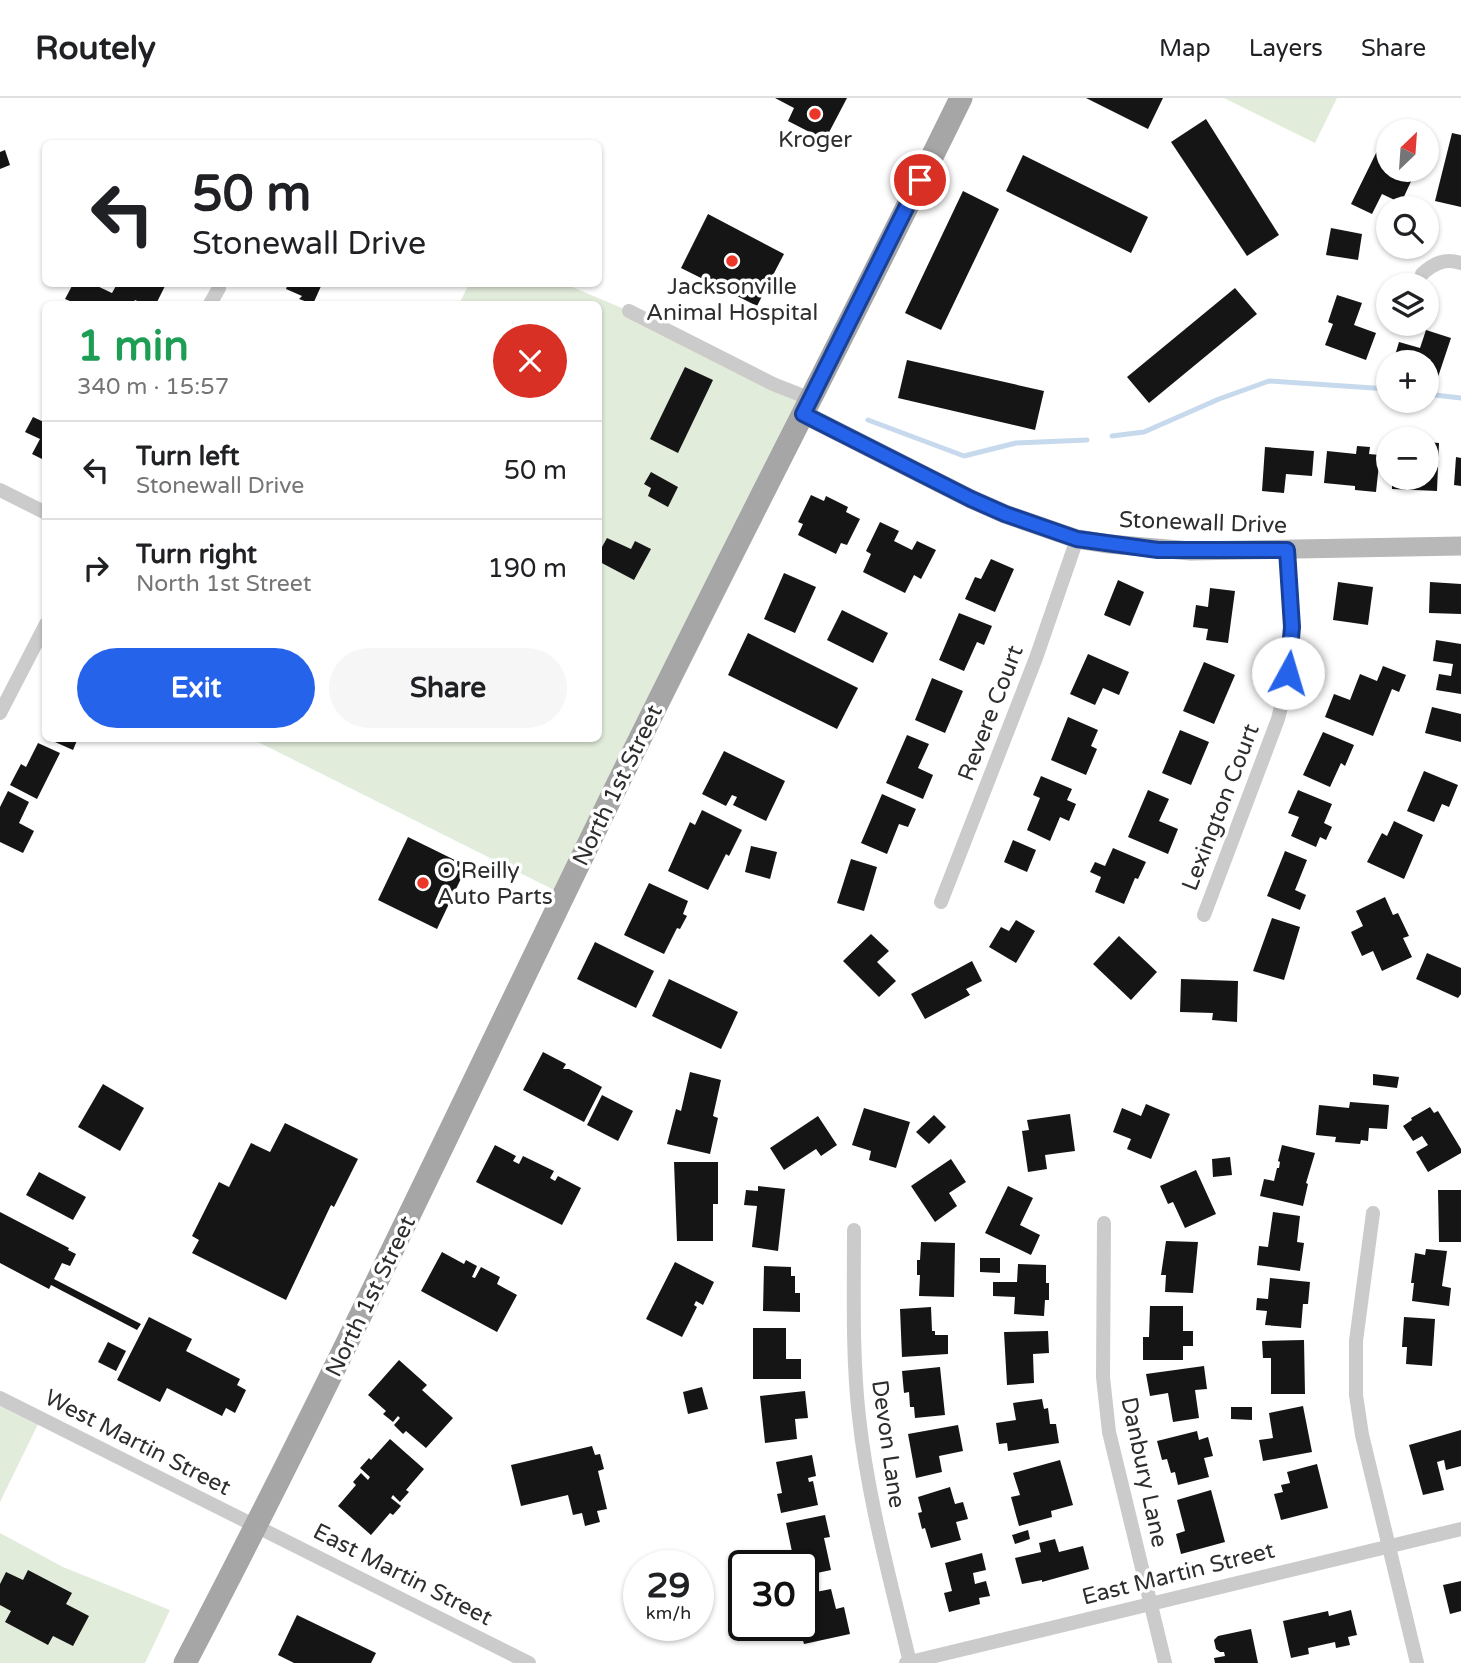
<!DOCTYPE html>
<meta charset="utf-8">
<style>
:root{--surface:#fff;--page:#f6f6f6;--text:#202124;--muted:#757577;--line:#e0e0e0;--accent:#2563eb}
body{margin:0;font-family:"Varela Round",sans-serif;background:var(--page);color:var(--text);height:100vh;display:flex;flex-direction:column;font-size:26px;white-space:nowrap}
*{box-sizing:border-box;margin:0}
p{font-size:23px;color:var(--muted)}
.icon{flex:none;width:38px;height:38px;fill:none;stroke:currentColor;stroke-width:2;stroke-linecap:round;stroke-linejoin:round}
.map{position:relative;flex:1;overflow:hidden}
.drawer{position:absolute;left:42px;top:203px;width:560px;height:441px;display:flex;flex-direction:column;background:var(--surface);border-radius:10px;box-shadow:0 2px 5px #0004}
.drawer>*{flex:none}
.hud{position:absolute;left:42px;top:42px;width:560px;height:147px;border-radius:10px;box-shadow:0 2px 5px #0004;background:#fff;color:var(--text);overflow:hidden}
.needle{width:46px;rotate:25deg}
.buttons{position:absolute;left:1376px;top:21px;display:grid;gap:14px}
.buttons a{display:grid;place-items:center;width:63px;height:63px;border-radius:50%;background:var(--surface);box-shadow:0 2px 5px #0004;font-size:35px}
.speed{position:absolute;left:623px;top:1452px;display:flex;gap:14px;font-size:35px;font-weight:700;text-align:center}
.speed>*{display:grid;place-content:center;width:91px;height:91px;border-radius:50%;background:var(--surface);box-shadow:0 2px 5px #0004;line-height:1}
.speed small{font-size:18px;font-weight:400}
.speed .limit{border:4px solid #111;border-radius:10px;background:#fff;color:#111}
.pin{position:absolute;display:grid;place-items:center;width:60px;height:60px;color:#fff;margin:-30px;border:4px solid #fff;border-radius:50%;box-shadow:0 2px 7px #0007}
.me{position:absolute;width:77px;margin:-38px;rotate:6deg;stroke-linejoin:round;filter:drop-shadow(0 0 5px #0008)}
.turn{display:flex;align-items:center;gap:24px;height:147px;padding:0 35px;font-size:32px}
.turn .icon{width:91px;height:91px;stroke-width:2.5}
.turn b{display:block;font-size:49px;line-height:60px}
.round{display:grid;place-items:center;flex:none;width:74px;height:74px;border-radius:37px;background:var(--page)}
.summary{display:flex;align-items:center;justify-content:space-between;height:119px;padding:0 35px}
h1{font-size:42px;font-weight:800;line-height:52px;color:#1e9e55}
.button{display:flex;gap:14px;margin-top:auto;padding:14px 35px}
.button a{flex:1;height:80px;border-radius:42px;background:var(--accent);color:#fff;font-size:28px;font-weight:800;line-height:80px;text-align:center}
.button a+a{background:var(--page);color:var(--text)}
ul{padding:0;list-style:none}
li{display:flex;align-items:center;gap:21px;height:98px;padding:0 35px;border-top:2px solid var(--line)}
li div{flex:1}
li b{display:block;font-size:26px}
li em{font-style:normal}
header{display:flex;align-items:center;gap:42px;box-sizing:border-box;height:98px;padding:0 35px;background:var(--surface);border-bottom:2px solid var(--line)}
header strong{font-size:33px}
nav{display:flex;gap:38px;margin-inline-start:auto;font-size:24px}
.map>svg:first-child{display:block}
.green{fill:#e2ecdb}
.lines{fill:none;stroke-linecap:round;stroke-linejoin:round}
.stream{stroke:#c7d9ed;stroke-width:5}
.building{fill:#151515}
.street{stroke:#cbcbcb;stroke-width:14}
.secondary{stroke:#b8b8b8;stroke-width:19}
.primary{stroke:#a6a6a6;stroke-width:23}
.route-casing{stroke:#184099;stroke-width:18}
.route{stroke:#2563eb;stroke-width:12}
.poi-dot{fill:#eb372a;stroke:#fff;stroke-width:2.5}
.labels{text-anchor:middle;stroke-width:7;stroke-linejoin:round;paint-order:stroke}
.poi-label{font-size:23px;fill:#2e2e2e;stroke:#fff}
.street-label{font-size:23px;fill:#2e2e2e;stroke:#fff}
</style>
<header>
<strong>Routely</strong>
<nav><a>Map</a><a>Layers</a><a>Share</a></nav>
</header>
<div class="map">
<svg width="1461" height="1565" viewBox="0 0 1461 1565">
<rect width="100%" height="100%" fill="#fff"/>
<g class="green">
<path d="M1224,0h113l-22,45z"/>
<path d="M469,186h96l64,27 182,88 -247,496 -312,-156 346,-1v-434h-139z"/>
<path d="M0,1300l41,20 -41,84z"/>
<path d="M0,1435l63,34 107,43 -25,53h-145z"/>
</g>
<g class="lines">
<g class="stream">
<path d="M1426,296l35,4"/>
<path d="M868,322l96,36 52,-13 71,-3"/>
<path d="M1112,338l32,-4 75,-33 50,-18 119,8"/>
</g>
</g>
<g class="building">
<path d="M775,0h72l-22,42 -37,-19 6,-13z"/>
<path d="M1086,0h77l-15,31z"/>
<path d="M1206,21l73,116 -32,21 -76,-114z"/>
<path d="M1452,35l9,2v72l-26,-6z"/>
<path d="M1380,47l8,4v21h21l-1,2 6,3 -13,28 -19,-9 -10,20 -21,-10z"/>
<path d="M5,52l5,15 -10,4v-17z"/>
<path d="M1023,57l125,62 -17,36 -125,-62z"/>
<path d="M963,93l36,18 -58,121 -36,-17z"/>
<path d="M708,116l76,40 -27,52 -76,-38z"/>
<path d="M1331,130l31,6 -4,26 -32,-5z"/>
<path d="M73,186h20l19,9 5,-9h43l5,2 -9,18h-12l-9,-4 -2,4h-56l-12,-5z"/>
<path d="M288,186h34l-9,20 -14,-5 3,-3 -16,-7z"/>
<path d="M1235,190l22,26 -108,89 -22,-26z"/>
<path d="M1337,197l25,8 -8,22 22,8 -10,27 -41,-15 8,-21 -5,-2z"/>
<path d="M1426,232l25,8 -14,42 -11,-3v-15h-33l6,-20 21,6z"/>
<path d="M907,262l137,31 -9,39 -137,-32z"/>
<path d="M685,269l28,13 -35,73 -28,-14z"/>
<path d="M33,319l13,6v38l-14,-7 8,-15 -15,-7z"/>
<path d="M1426,344l13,1 -2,48 -45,-2v-11h34z"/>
<path d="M1357,348l13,1 -1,7 11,1 -4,37 -21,-2v-4l-31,-3 3,-32 29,3z"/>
<path d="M1265,349l49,4 -2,25 -26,-2 -2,19 -22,-2z"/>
<path d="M1456,359l5,1v28l-7,-1z"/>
<path d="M651,374l27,15 -10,20 -20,-11 3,-8 -7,-4z"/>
<path d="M811,397l13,6 2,-5 22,11 -2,5 14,7 -13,26 -6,-2 -5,11 -38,-19 5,-11 -5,-2z"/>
<path d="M880,424l19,9 -5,10 18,9 5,-9 19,9 -15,29 -7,-4 -9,18 -42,-21 8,-18 -5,-3z"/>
<path d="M607,440l24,11 4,-8 16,8 -17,31 -36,-19v-7z"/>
<path d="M991,461l23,10 -19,43 -30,-13 10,-22 6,2z"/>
<path d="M784,475l32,14 -21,46 -31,-14z"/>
<path d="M1118,482l26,12 -14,34 -26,-11z"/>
<path d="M1338,484l35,5 -5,38 -35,-5z"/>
<path d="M1430,484l31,2v30l-32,-1z"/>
<path d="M1210,490l25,3 -7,52 -22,-3 2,-11 -15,-2 3,-22 12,2z"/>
<path d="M842,512l46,23 -15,30 -46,-23z"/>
<path d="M959,515l33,13 -8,19 -7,-3 -13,29 -25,-11z"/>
<path d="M748,535l110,55 -21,41 -109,-54z"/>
<path d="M1436,542l25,4v50l-25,-4 3,-16 12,2 2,-12 -20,-3z"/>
<path d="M1088,556l41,18 -10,23 -16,-7 -8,17 -25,-11z"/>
<path d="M1204,564l31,13 -21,49 -31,-13z"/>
<path d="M1383,568l23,9 -7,17 -7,-3 -19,47 -48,-19 9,-23 16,6 10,-26 17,7z"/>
<path d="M932,580l31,13 -18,42 -30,-13z"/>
<path d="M1432,609l29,7v28l-36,-9z"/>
<path d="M1068,619l30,13 -7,16 6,3 -11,26 -35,-15z"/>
<path d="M1180,632l29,12 -18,43 -29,-12z"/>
<path d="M1323,634l31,13 -9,21 -4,-3 -11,24 -27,-12z"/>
<path d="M907,637l22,9 -11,24 15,7 -10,24 -37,-16z"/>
<path d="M46,640h32l-5,12z"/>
<path d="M38,645l22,10 -23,46 -27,-14 11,-21 5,3z"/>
<path d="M724,653l61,30 -19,40 -33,-16 4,-8 -5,-2 -6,11 -24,-12z"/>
<path d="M1424,673l34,14 -9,22 -7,-3 -8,18 -27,-11z"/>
<path d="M1041,678l31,13 -5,11 9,4 -7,17 -9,-4 -10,24 -23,-11 13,-32 -7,-3z"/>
<path d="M1148,692l21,9 -10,22 19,8 -10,25 -40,-17z"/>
<path d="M1298,692l34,14 -8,19 8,4 -6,13 -6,-3 -4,10 -25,-11 8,-19 -11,-4z"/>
<path d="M8,693l21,11 -10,21 15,8 -11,22 -23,-11v-35z"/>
<path d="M882,696l34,15 -8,18 -9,-3 -12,30 -26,-11z"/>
<path d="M702,712l40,20 -13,26 -3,-2 -18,36 -40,-19 22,-49 5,3z"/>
<path d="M1394,723l29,14 -19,44 -37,-17 15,-29 5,3z"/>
<path d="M408,739l59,29 -30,63 -59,-29z"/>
<path d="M1013,742l23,10 -9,22 -23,-10z"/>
<path d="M751,748l26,6 -7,27 -25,-7z"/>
<path d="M1113,750l33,14 -8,17 -3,-1 -11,26 -29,-12 6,-15 -11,-5 5,-10 10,4z"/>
<path d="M1285,753l22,9 -12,30 11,5 -6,15 -33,-14z"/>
<path d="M851,761l26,8 -13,44 -27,-8z"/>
<path d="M649,785l39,18 -5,13 4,2 -7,13 -3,-1 -13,26 -40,-19z"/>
<path d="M1385,799l8,18 5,-2 11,23 -6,2 9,19 -30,14 -9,-20 -11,5 -11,-24 12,-6 -7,-15z"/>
<path d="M1272,820l28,9 -16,53 -31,-9z"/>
<path d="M1016,822l19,11 -19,32 -27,-16 12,-20 8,4z"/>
<path d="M871,836l18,17 -12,11 19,19 -17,16 -36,-36z"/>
<path d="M1119,838l38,36 -26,28 -38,-36z"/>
<path d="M595,844l59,29 -18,37 -59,-29z"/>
<path d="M1427,855l34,15v26l-3,4 -42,-19z"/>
<path d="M972,863l10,20 -16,8 4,6 -45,24 -14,-25z"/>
<path d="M669,881l69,33 -17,37 -69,-33z"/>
<path d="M1181,881l57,2 -1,41 -25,-2 1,-7 -33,-1z"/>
<path d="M543,954l23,12 -3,5h6l33,18 -18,35 -61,-32z"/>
<path d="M690,974l31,8 -8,36 5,2 -8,36 -43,-10 9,-35 5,2z"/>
<path d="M1373,976l26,3 -2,11 -24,-3z"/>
<path d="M103,986l41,24 -24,43 -42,-24z"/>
<path d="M602,997l31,16 -15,30 -31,-16z"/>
<path d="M1350,1004l39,3 -2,24 -18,-1 -1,13 -7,-1 -1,4 -25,-2 1,-5 -20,-2 3,-30 30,3z"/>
<path d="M1146,1006l24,10 -19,45 -24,-10 4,-10 -18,-7 9,-24 19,8z"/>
<path d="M1430,1009l4,6 4,-2 23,38v4l-33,19 -12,-20 12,-7 -6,-9 -9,5 -10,-15 9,-6 -1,-2z"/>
<path d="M864,1010l46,14 -14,46 -27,-8 2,-9 -19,-6z"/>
<path d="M1070,1016l5,37 -30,4 2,14 -19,3 -6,-41 7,-1 -2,-10z"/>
<path d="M934,1017l12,12 -17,17 -13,-12z"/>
<path d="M818,1018l19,29 -16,11 -5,-7 -32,21 -14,-22z"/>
<path d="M285,1025l73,36 -24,48 -3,-2 -45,95 -94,-47 7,-13 -7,-4 27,-54 10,5 22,-44 19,9z"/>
<path d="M495,1047l21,11 -3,5 6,3 4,-8 31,15 -4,7 5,3 3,-5 23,12 -19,37 -86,-43z"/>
<path d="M1282,1047l33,8 -9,30 2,1 -5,22 -43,-10 4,-17 10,2 3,-13h2l1,-6 -2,-1z"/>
<path d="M1230,1059l2,18 -19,2 -1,-18z"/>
<path d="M951,1061l15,23 -17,11 8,13 -22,16 -24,-36z"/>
<path d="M674,1064h44v42h-5v37h-36z"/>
<path d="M1196,1072l20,44 -31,14 -12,-26 -5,2 -8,-18z"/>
<path d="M39,1074l47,25 -13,23 -47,-25z"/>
<path d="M758,1088l27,3 -7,62 -26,-4 5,-41 -13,-1 2,-15 12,1z"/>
<path d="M1008,1088l25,12 -13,27 20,10 -9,20 -46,-22z"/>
<path d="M1438,1092h23v52h-22z"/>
<path d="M0,1114l69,36 -1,2 8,4 -6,12 -8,-3 -8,16 87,45 -4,6 -86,-45 -2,4 -49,-26z"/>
<path d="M1273,1114l27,4 -3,26 7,1 -4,28 -43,-6 2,-19 9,1z"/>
<path d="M1166,1143l32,1 -5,51 -28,-1 1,-17h-5z"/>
<path d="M921,1144l34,1 -1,54 -35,-1 1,-21h-3v-15h3z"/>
<path d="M1426,1151l21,2 -5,35 9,2 -2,18 -37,-5 2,-18h-3l4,-30 10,2z"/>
<path d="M442,1154l22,12 2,-4 11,6 -5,11 3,1 6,-11 19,10 -3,7 20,11 -20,37 -76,-41z"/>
<path d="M980,1160h20v15l-20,-1z"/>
<path d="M675,1164l39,20 -11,23 -7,-4 -2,4 3,2 -15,30 -36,-18z"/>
<path d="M1018,1166l28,1v18h3v17h-4l-1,16 -30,-2 1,-17 -22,-1v-14h24z"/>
<path d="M764,1168l27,1v9h4v17h5v19l-37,-1z"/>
<path d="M1270,1180l40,4 -2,22h-5l-2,24 -36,-3 2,-14 -11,-1 1,-12 11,1z"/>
<path d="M1150,1208h33v25h10v15h-10v14h-40v-23h6z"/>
<path d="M931,1209l1,24h3v4h13v19l-46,3 -2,-48z"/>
<path d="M149,1219l43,22 -6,12 54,28 -3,6 9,5 -11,23 -9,-5 -4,8 -55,-28 -7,14 -43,-22z"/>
<path d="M1404,1219l31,2 -3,47 -26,-2 1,-17h-5z"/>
<path d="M753,1230h33v31h15v20h-48z"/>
<path d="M1048,1233l1,22 -16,1 1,29 -27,2 -3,-53z"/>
<path d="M1304,1242l1,54h-34v-36h-8l-1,-17z"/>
<path d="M108,1244l18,9 -10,20 -18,-9z"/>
<path d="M399,1262l28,25 -5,5 31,28 -27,30 -20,-17 -3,3 -9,-9 6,-7 -2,-2 -5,6 -10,-8 3,-3 -18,-16z"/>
<path d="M1204,1268l3,23 -12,1 4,28 -26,4 -5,-29 -18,3 -4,-22z"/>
<path d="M940,1269l5,48 -30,3 -1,-11h-4l-1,-15 -5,1 -2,-22z"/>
<path d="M702,1289l6,22 -20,5 -5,-22z"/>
<path d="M805,1293l3,27 -13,1 2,20 -32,4 -5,-47z"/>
<path d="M1042,1301l2,10 4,-1 2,16h6l3,19 -51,8 -1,-8 -8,1 -3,-21 20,-3 -3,-17z"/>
<path d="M1303,1308l9,46 -49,9 -4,-21 14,-2 -4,-25z"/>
<path d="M1231,1309h21v13l-21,-1z"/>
<path d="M958,1327l5,26 -24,5 3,16 -26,6 -8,-44z"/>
<path d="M1461,1332v36l-15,4 -2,-10 -7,2 7,28 -21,5 -14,-50z"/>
<path d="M1197,1333l2,9 9,-3 5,19 -9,2 5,19 -31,8 -3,-13 -4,1 -4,-14 -5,1 -5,-19z"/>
<path d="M390,1341l34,30 -18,21 3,2 -9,10 -7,-7 -2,3 10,8 -8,9 -3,-2 -19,22 -33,-29 18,-21 -3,-3 8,-9 7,7 2,-3 -10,-9 9,-10 2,2z"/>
<path d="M592,1348l3,9 5,-1 4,15 -6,2 9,38 -10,2 3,11 -15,4 -3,-13 -9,2 -5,-20 -47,11 -10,-41z"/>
<path d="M812,1357l4,21 -8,2 1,4 4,-1 5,24 -37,8 -4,-19 5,-1 -6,-31z"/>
<path d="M1060,1362l13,45 -22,6 1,6 -33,9 -8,-29 9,-2 -7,-22z"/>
<path d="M1317,1366l11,44 -47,12 -7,-26 9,-2 -2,-7 9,-2 -3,-11z"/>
<path d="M950,1389l5,17 8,-2 5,17 -12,3 5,18 -30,8 -6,-20 -3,1 -4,-16 4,-1 -4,-15z"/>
<path d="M1211,1392l14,52 -44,12 -5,-20 9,-3 -8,-31z"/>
<path d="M825,1417l5,22 -6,1 7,32 -28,6v-10h-8l-9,-43z"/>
<path d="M1028,1432l2,9 -15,5 -3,-9z"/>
<path d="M1055,1441l4,13 24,-6 6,23 -47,13v-2l-20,4 -7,-26 26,-6 -2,-9z"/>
<path d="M982,1455l4,17 -13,3 2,11 11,-3 4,15 -11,2 1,6 -31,8 -5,-19 8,-2 -7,-28z"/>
<path d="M28,1472l44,23 -6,11 23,12 -16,30 -20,-10 -5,9 -43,-23 6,-11 -11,-6v-21l6,-12 17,8z"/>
<path d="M1461,1483v30l-11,3 -7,-29z"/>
<path d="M831,1491l5,20 8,-2 6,27 -46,10 -5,-18h4v-8l8,-1 -5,-23z"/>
<path d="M1351,1512l6,25 -9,2 2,8 -14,3 -1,-6 -27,6 1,6 -18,4 -8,-37 45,-10 1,5z"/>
<path d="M297,1517l79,38 -5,10h-77l-16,-8z"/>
<path d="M1251,1531l7,34h-43l-1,-5 11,-2 -1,-4h-4l-4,-3 -2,-9 4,-4z"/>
</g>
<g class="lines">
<g class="street">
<path d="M1422,176c12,-11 23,-16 39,-11"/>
<path d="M210,206l9,-16"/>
<path d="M629,213l144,73 38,15"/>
<path d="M0,392l46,23"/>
<path d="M0,615l46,-89"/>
<path d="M941,804l95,-244 41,-119"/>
<path d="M1204,817l74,-196c17,-61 13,-108 9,-169"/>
<path d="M1373,1115l-17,128v54l6,40 55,228"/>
<path d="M1104,1125l-1,154 6,55 56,231"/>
<path d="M854,1132c0,62 -2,125 5,187 9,83 32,165 51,246"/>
<path d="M0,1300l529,265"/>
<path d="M906,1565l555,-134"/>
</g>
<path class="secondary" d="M803,316l168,85 34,15 72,25 32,5 82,7 270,-5"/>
<path class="primary" d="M185,1565c147,-280 280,-566 419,-851 116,-239 240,-475 357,-714"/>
</g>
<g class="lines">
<g class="route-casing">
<path id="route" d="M920,82l-117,234 168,85 34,15 72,25 81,11h129l5,77 -4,46"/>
</g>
<use href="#route" class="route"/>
</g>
<g class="poi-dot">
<circle cx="815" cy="16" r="7"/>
<circle cx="732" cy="163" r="7"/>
<circle cx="423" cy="785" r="7"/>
</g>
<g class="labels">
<g class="poi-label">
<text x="815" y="49">Kroger</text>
<text x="732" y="196">Jacksonville<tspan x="732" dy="26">Animal Hospital</tspan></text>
<text x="437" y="780" text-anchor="start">O'Reilly<tspan x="437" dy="26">Auto Parts</tspan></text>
</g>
<g class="street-label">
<text transform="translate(1203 424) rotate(2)" y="8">Stonewall Drive</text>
<text transform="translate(990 615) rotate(-69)" y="8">Revere Court</text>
<text transform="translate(617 687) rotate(-64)" y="8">North 1st Street</text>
<text transform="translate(1220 709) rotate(-69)" y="8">Lexington Court</text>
<text transform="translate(370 1198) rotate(-64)" y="8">North 1st Street</text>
<text transform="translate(138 1344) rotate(27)" y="8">West Martin Street</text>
<text transform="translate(889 1346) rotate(82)" y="8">Devon Lane</text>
<text transform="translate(1145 1374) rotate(78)" y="8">Danbury Lane</text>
<text transform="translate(1178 1475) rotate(-14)" y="8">East Martin Street</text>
<text transform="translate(403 1476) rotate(27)" y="8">East Martin Street</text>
</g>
</g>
</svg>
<div class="buttons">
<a><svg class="needle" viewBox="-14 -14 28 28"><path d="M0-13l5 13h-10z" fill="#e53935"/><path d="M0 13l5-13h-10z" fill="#757577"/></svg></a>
<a><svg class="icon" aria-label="search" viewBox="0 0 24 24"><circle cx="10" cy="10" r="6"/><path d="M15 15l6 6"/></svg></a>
<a><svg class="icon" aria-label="layers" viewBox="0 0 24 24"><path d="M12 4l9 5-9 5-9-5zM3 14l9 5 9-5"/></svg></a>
<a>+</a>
<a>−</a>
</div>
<div class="speed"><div>29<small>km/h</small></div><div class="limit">30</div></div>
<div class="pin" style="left:920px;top:82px;background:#d93025"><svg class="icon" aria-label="arrive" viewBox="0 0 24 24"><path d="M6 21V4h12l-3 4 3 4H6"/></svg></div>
<svg class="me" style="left:1288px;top:575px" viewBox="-20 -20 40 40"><circle r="19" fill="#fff"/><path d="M0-13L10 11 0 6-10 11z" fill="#2563eb"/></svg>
<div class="hud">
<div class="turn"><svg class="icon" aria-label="left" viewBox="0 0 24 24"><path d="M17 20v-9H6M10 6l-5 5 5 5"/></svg><div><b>50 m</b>Stonewall Drive</div></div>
</div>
<section class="drawer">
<div class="summary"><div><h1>1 min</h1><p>340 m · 15:57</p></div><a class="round" style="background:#d93025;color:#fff"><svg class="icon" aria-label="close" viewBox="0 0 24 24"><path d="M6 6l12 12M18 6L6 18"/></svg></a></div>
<ul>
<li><svg class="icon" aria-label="left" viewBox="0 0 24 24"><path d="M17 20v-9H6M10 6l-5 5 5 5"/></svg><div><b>Turn left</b><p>Stonewall Drive</p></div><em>50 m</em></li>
<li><svg class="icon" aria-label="right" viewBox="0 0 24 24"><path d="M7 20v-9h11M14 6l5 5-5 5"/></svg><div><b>Turn right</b><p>North 1st Street</p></div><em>190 m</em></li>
</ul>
<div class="button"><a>Exit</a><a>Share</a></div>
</section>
</div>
